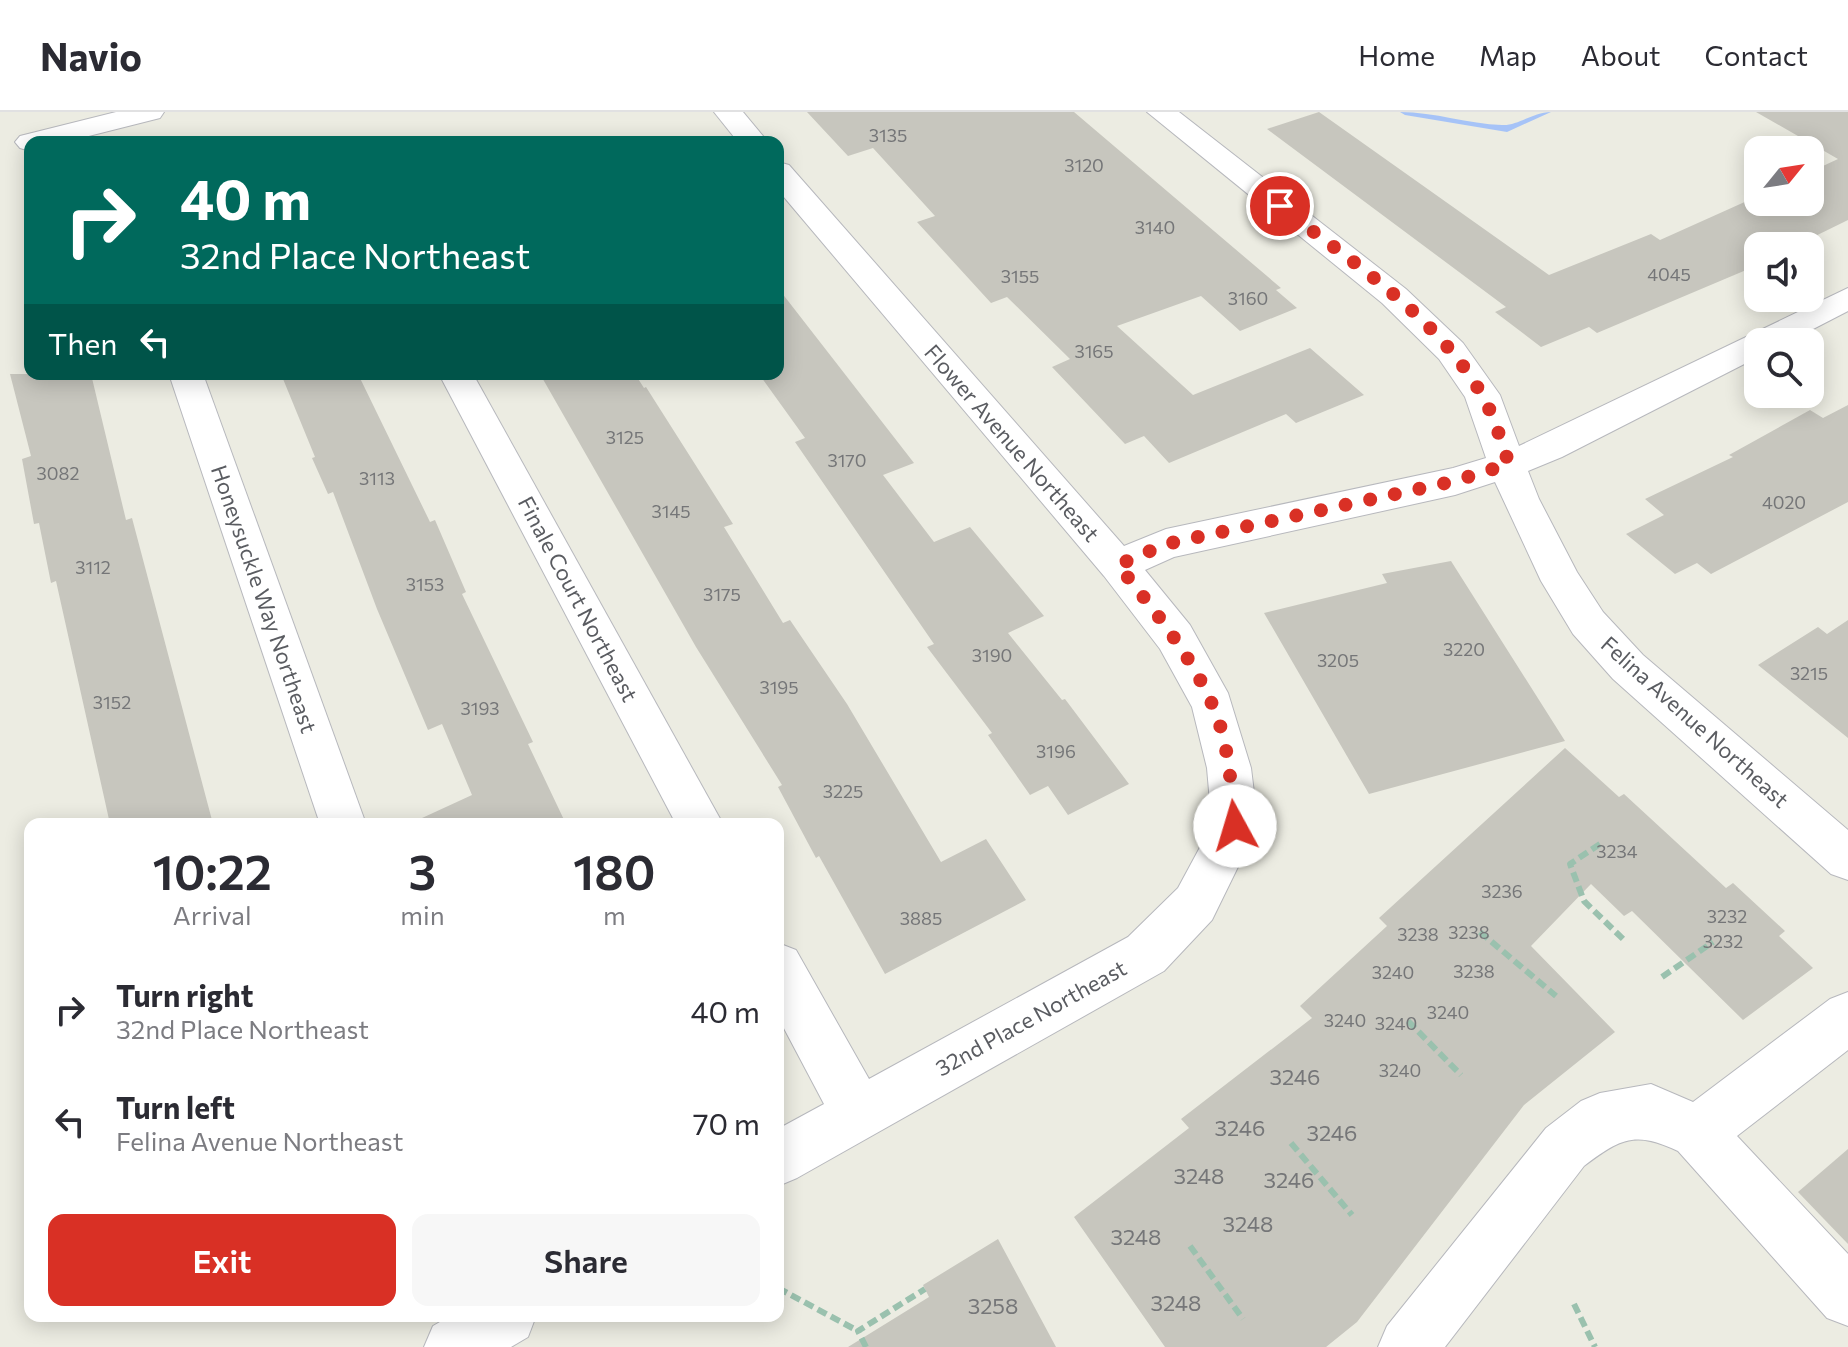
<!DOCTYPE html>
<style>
:root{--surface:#fff;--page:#f7f7f7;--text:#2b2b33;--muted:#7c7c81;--line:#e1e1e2;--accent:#d93025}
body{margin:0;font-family:Commissioner,sans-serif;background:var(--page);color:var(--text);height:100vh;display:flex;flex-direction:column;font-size:30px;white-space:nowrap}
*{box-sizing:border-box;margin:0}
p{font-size:26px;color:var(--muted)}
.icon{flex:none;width:44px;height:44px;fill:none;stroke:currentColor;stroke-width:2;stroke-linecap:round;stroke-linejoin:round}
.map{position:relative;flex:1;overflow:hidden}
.sheet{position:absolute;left:24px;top:706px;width:760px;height:504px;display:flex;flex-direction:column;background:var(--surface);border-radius:16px;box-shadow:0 4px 20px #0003}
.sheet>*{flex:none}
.banner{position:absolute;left:24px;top:24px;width:760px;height:244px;border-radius:16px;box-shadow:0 4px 20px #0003;background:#00695c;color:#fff;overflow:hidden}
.needle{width:52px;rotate:60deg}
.tools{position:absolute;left:1744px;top:24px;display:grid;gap:16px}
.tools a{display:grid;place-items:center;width:80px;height:80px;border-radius:16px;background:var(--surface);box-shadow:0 4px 20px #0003;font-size:40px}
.pin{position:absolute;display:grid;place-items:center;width:68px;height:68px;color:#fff;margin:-34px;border:4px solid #fff;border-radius:50%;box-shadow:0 2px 8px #0007}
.me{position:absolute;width:88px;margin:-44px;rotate:354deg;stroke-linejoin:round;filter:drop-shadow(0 0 6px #0008)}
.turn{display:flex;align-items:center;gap:28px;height:168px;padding:0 24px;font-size:36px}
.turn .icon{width:104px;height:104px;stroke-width:2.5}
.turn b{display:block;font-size:56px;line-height:68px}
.then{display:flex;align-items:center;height:76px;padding:0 24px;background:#0003;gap:16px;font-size:30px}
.eta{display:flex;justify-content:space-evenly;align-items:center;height:136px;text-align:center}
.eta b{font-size:48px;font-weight:600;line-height:56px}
.primary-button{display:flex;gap:16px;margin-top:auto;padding:16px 24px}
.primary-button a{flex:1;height:92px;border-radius:16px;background:var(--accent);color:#fff;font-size:32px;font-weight:600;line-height:92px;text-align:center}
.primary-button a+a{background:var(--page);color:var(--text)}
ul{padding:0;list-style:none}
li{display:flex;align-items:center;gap:24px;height:112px;padding:0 24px}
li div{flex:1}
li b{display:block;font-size:30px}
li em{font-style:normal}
header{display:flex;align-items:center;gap:48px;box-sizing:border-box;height:112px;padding:0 40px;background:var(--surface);border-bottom:2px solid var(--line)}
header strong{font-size:38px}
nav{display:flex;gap:44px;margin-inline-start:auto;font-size:28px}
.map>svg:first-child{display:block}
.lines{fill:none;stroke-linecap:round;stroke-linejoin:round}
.stream{fill:#a6c3f7;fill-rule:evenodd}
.building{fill:#c7c6be}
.minor-casing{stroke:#b7b8bd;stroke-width:2}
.path{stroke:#9ac1ae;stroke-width:6;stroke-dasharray:10 5;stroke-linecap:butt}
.minor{fill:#fff;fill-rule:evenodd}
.route{stroke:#d93025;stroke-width:14;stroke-dasharray:0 25.2}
.labels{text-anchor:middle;stroke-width:7;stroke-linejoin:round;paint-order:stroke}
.number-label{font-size:18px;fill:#757678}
.street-label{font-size:22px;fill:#5a5c61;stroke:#fff}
.near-number-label{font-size:22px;fill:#757678}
</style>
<header>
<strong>Navio</strong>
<nav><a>Home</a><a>Map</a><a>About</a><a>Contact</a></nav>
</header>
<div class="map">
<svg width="1848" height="1235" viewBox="0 0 1848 1235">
<rect width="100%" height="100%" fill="#ecece2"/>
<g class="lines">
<path class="stream" d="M1400,0c35,0 68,12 102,13 16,1 31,-13 49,-13l-44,20 -102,-17z"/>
</g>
<g class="building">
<path d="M807,0h267l207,176 -5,2 21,18 -57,23 -39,-35 -84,30 76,69 117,-47 54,47 -68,28 -10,-9 -117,49 -25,-27 -19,8 -73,-77 18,-8 -63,-62 -16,6 -74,-81 18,-6 -62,-68 -25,8z"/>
<path d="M1319,0l230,163 102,-41 9,6 98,-44v6h52v-30l28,-13 -82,-47h92v108l-53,26h-37v19l-161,68 -8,-6 -48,20 -46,-35 11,-5 -239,-178z"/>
<path d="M778,176l136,175 -31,12 51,67 36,-15 74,89 -36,17 54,67 3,-1 64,85 -61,31 -20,-29 -18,9 -42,-60 4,-2 -65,-86 7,-3 -139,-202 10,-4 -46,-64h19z"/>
<path d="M10,262h81l35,146 6,-2 81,306h-103l-54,-243 -5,2 -12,-60 -5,1 -12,-65 9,-3z"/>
<path d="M281,262h77l72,148 5,-2 31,72 -4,2 71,148 -5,2 38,80h-157l63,-29 -30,-71 -14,6 -51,-121 -44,-117 -5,2 -16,-36 3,-1z"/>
<path d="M540,262h95l9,14 2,-1 87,137 -9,3 59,96 7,-3 57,84 94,158 45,-23 40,61 -141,74 -66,-118 -3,2 -38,-71 4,-2 -86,-138z"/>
<path d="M1848,293v97l-137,72 -14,-11 -22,11 -49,-40 38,-19 -19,-16 88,-42 -4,-2 81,-45 13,8z"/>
<path d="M1451,449l114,180 -196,53 -105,-181 123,-30 -5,-9z"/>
<path d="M1848,508v118l-90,-73 60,-38 9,7z"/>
<path d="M1565,636l54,49 5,-3 102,94 7,-5 52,48 -6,5 34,32 -70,52 -111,-109 -8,5 -33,-32 -60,62 84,86 -91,73 -167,217 -31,25h-161l-91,-130 115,-89 -8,-9 131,-101 -12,-12 87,-80 -8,-8z"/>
<path d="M1848,1037v95l-50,-52z"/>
<path d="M998,1127l58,108h-208l81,-50 -6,-12z"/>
</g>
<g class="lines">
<g class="minor-casing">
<g id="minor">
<path d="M116,0h48l-4,6 -95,24h-35v9l-10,-3 -5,-6 5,-6z"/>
<path d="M714,0h29l25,30h-30z"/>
<path d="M1147,0h32l227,177 57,54 37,52 19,51 329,-158v23l-60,31h-30v15l-196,100 -34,14 11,28 38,73 26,40 40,43 205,175v50l-17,-6 -218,-195 -40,-45 -32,-53 -46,-99 -40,13 -281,62 -29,13 45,55 38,68 23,75 7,58 -46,94 -48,51 -367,207 -19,8v-57l46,-25 -46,-87v-74l18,7 73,129 259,-142 50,-49 34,-63 -5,-57 -15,-61 -32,-58 -56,-73 -326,-386v-28l11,3 335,381 42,-17 287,-61 33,-10 -21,-61 -26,-38 -57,-56z"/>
<path d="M169,262h34l163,450h-46z"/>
<path d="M439,262h34l250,450h-47z"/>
<path d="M1848,880v58l-111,86 111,118v72l-21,-8 -149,-167c-43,-20 -57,-13 -94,15l-139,181h-67l9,-21 159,-198 35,-27 19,-8 51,-9 42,18 137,-103z"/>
<path d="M450,1204h86l-8,21 -17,10h-87l9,-21z"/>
</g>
</g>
<g class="path">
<path d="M1600,732l-30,20 14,37 40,39"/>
<path d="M1480,820l76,64"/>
<path d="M1662,865l51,-35"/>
<path d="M1408,909l53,54"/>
<path d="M1291,1031l61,72"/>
<path d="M1190,1134l53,73"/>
<path d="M778,1176l80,43"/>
<path d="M1574,1192l21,43"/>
<path d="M866,1235l-8,-16 67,-42"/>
</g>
<use href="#minor" class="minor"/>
</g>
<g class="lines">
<path class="route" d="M1235,714c-4,-40 -6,-85 -23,-122 -23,-52 -59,-95 -94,-139l48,-21 289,-63 54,-17c-8,-23 -15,-48 -27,-69 -46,-80 -131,-133 -202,-189"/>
</g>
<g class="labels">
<g class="number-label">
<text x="888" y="30">3135</text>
<text x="1084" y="60">3120</text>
<text x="1155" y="122">3140</text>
<text x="1669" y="169">4045</text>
<text x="1020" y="171">3155</text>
<text x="1248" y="193">3160</text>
<text x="1094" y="246">3165</text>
<text x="625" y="332">3125</text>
<text x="847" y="355">3170</text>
<text x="58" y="368">3082</text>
<text x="377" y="373">3113</text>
<text x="1784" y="397">4020</text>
<text x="671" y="406">3145</text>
<text x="93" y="462">3112</text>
<text x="425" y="479">3153</text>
<text x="722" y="489">3175</text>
<text x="1464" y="544">3220</text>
<text x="992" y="550">3190</text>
<text x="1338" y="555">3205</text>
<text x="1809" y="568">3215</text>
<text x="779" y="582">3195</text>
<text x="112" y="597">3152</text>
<text x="480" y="603">3193</text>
<text x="1056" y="646">3196</text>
<text x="843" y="686">3225</text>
<text x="1617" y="746">3234</text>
<text x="1502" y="786">3236</text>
<text x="1727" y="811">3232</text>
<text x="921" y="813">3885</text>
<text x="1469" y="827">3238</text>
<text x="1418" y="829">3238</text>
<text x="1723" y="836">3232</text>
<text x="1474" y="866">3238</text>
<text x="1393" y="867">3240</text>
<text x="1448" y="907">3240</text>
<text x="1345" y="915">3240</text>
<text x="1396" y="918">3240</text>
<text x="1400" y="965">3240</text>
</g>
<g class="street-label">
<text transform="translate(1012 331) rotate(49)" y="8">Flower Avenue Northeast</text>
<text transform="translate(264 487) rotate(71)" y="8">Honeysuckle Way Northeast</text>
<text transform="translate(578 487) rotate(62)" y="8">Finale Court Northeast</text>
<text transform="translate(1695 610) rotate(42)" y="8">Felina Avenue Northeast</text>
<text transform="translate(1031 906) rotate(-29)" y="8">32nd Place Northeast</text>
</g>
<g class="near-number-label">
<text x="1295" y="973">3246</text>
<text x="1240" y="1024">3246</text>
<text x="1332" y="1029">3246</text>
<text x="1199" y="1072">3248</text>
<text x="1289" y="1076">3246</text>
<text x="1248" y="1120">3248</text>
<text x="1136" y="1133">3248</text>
<text x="1176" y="1199">3248</text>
<text x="993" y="1202">3258</text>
</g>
</g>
</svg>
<div class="tools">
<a><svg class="needle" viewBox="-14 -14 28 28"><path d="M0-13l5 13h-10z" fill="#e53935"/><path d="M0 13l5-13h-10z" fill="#7c7c81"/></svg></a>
<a><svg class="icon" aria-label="sound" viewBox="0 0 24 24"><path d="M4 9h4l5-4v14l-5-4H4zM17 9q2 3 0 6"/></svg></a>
<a><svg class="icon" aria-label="search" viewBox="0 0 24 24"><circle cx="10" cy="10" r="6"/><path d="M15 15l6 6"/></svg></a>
</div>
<div class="pin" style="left:1280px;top:94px;background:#d93025"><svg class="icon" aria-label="arrive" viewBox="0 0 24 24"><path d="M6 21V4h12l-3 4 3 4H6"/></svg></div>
<svg class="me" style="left:1235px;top:714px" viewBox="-20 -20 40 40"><circle r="19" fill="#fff"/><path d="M0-13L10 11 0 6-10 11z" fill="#d93025"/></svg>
<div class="banner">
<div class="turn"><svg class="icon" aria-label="right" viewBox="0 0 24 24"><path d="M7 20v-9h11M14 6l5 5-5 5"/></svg><div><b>40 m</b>32nd Place Northeast</div></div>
<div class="then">Then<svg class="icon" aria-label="left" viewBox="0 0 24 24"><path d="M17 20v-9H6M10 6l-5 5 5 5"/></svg></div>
</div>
<section class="sheet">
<div class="eta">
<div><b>10:22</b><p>Arrival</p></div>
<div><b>3</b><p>min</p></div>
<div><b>180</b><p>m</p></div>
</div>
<ul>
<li><svg class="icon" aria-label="right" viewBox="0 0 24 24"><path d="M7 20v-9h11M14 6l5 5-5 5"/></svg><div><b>Turn right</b><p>32nd Place Northeast</p></div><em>40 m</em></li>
<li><svg class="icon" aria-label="left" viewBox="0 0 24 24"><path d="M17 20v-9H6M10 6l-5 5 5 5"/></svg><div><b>Turn left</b><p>Felina Avenue Northeast</p></div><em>70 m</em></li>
</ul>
<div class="primary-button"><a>Exit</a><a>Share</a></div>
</section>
</div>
